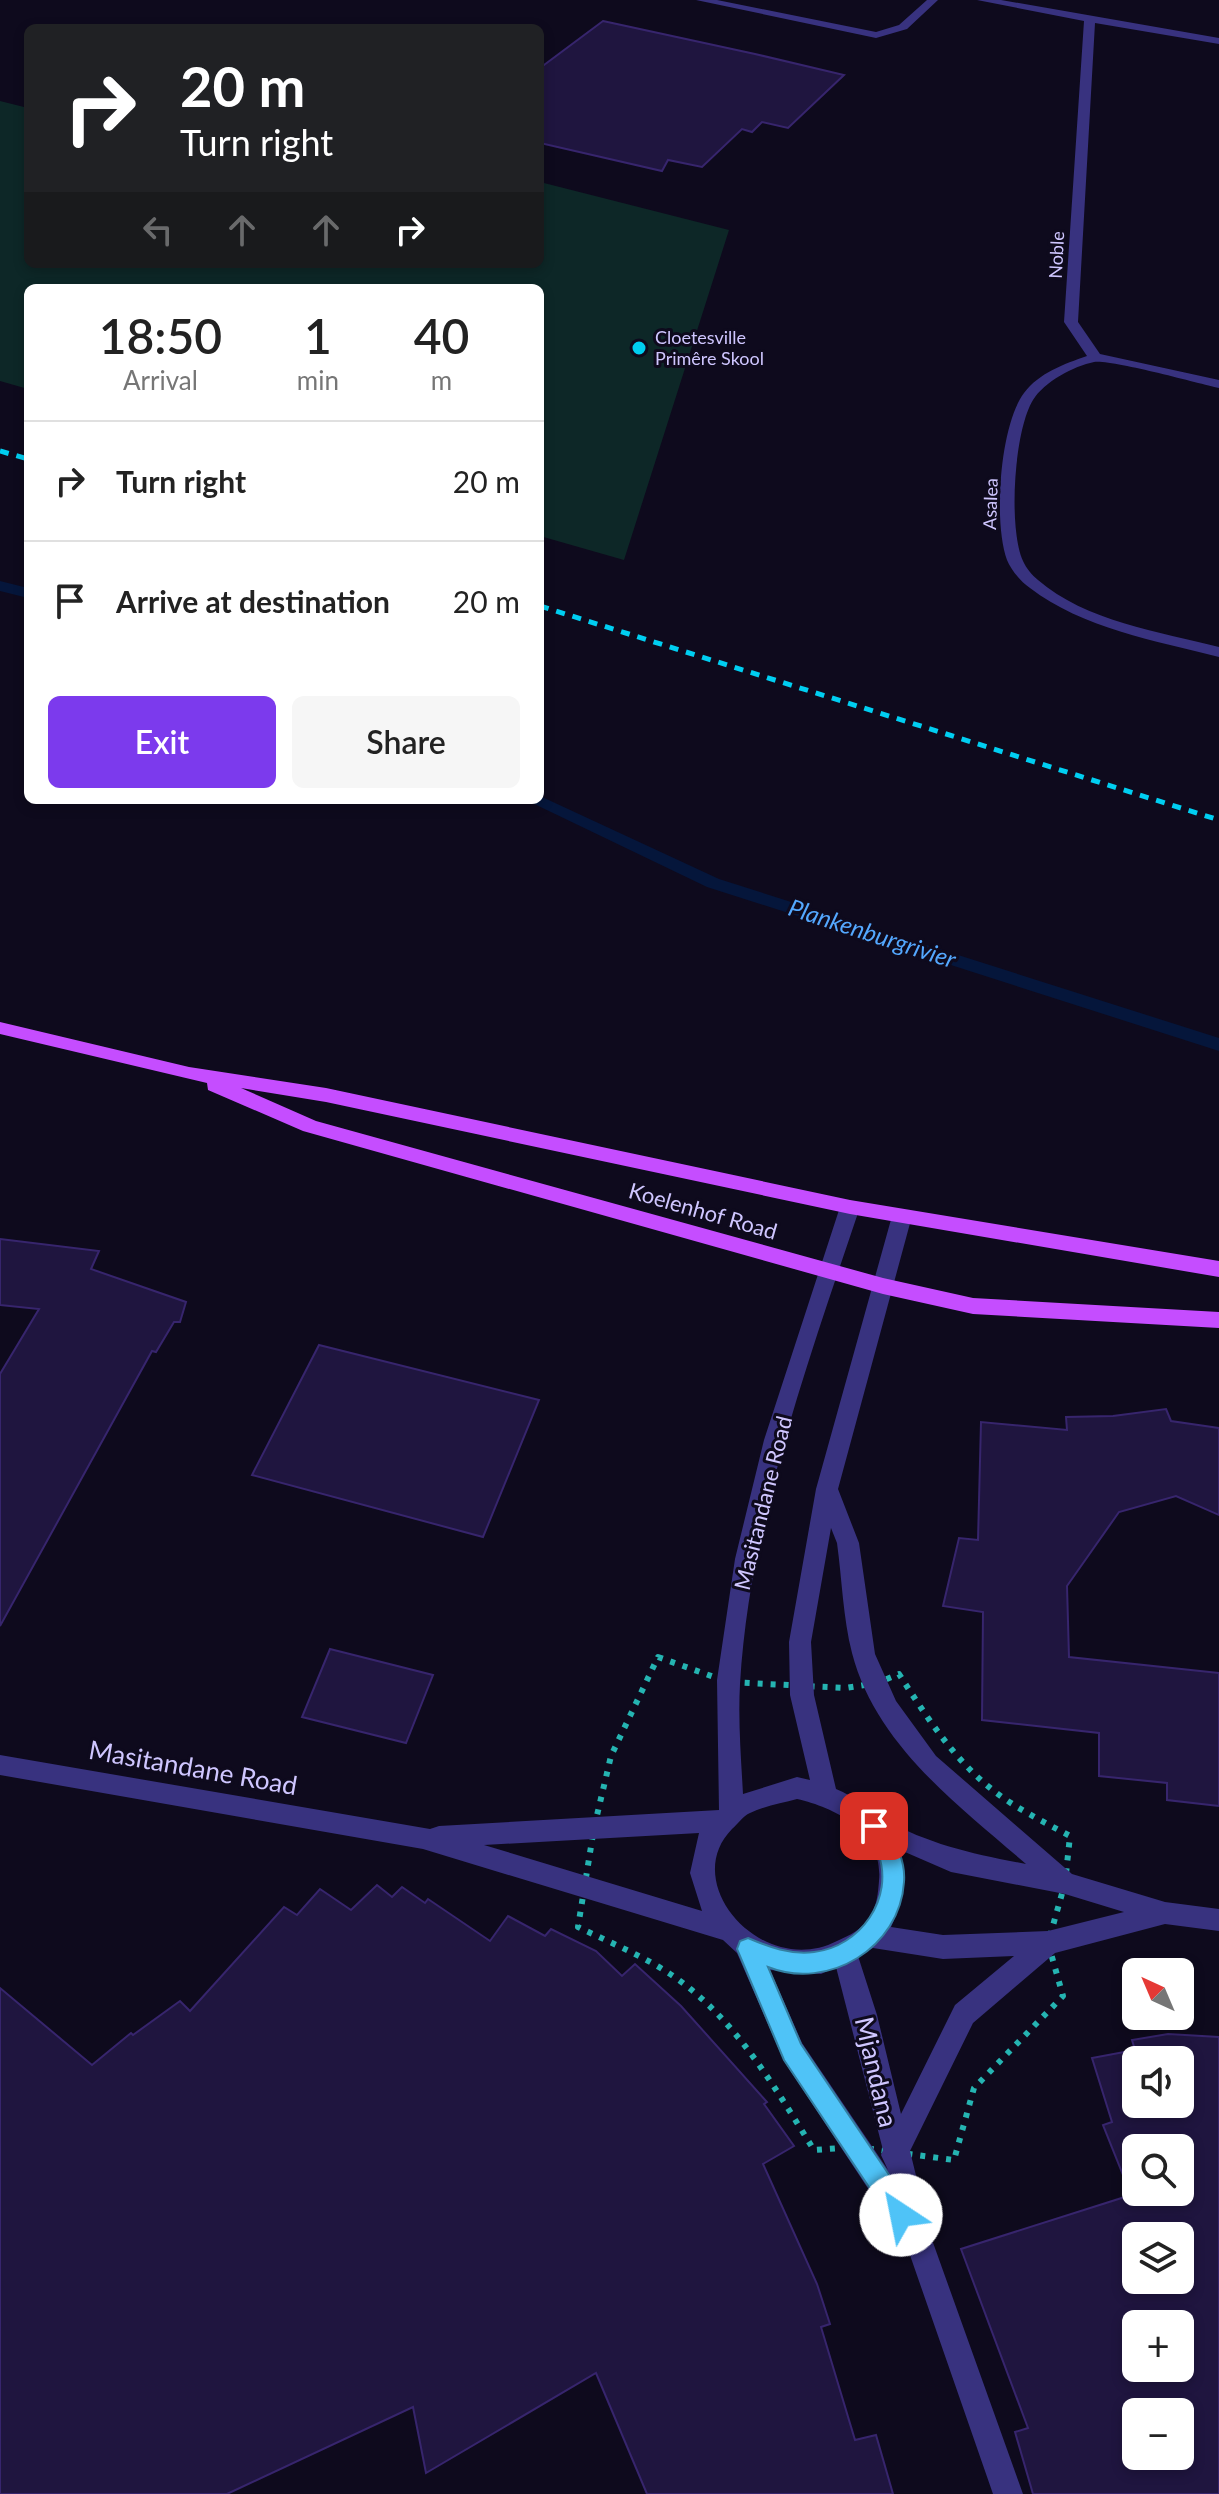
<!DOCTYPE html>
<meta charset="utf-8">
<style>
:root{--surface:#fff;--page:#f6f6f6;--text:#222;--muted:#767676;--line:#e0e0e0;--accent:#7c3aed}
body{margin:0;font-family:Lato,sans-serif;background:var(--page);color:var(--text);height:100vh;display:flex;flex-direction:column;font-size:30px;white-space:nowrap}
*{box-sizing:border-box;margin:0}
p{font-size:26px;color:var(--muted)}
.icon{flex:none;width:44px;height:44px;fill:none;stroke:currentColor;stroke-width:2;stroke-linecap:round;stroke-linejoin:round}
.map{position:relative;flex:1;overflow:hidden}
.details{position:absolute;left:24px;top:284px;width:520px;height:520px;display:flex;flex-direction:column;background:var(--surface);border-radius:12px;box-shadow:0 4px 12px #0003}
.details>*{flex:none}
.guide{position:absolute;left:24px;top:24px;width:520px;height:244px;border-radius:12px;box-shadow:0 4px 12px #0003;background:#202124;color:#fff;overflow:hidden}
.needle{width:52px;rotate:316deg}
.controls{position:absolute;left:1122px;top:1958px;display:grid;gap:16px}
.controls a{display:grid;place-items:center;width:72px;height:72px;border-radius:12px;background:var(--surface);box-shadow:0 4px 12px #0003;font-size:40px}
.pin{position:absolute;display:grid;place-items:center;width:68px;height:68px;color:#fff;margin:-34px;border-radius:16px;box-shadow:0 4px 12px #0006}
.me{position:absolute;width:88px;margin:-44px;rotate:326deg;stroke-linejoin:round;filter:drop-shadow(0 0 6px #0008)}
.turn{display:flex;align-items:center;gap:28px;height:168px;padding:0 24px;font-size:36px}
.turn .icon{width:104px;height:104px;stroke-width:2.5}
.turn b{display:block;font-size:56px;line-height:68px}
.lanes{display:flex;align-items:center;height:76px;padding:0 24px;background:#0003;justify-content:center;gap:40px;direction:ltr}
.lanes .off{opacity:.35}
.eta{display:flex;justify-content:space-evenly;align-items:center;height:136px;text-align:center}
.eta b{font-size:48px;font-weight:600;line-height:56px}
.button{display:flex;gap:16px;margin-top:auto;padding:16px 24px}
.button a{flex:1;height:92px;border-radius:12px;background:var(--accent);color:#fff;font-size:32px;font-weight:600;line-height:92px;text-align:center}
.button a+a{background:var(--page);color:var(--text)}
ul{padding:0;list-style:none}
li{display:flex;align-items:center;gap:24px;height:120px;padding:0 24px;border-top:2px solid var(--line)}
li div{flex:1}
li b{display:block;font-size:30px}
li em{font-style:normal}
.map>svg:first-child{display:block}
.green{fill:#0d2727}
.lines{fill:none;stroke-linecap:round;stroke-linejoin:round}
.stream{fill:#05163b;fill-rule:evenodd}
.building{fill:#1f153f;stroke:#37256d;stroke-width:2;fill-rule:evenodd}
.path{stroke:#25b4b2;stroke-width:6;stroke-dasharray:5 8;stroke-linecap:butt}
.minor{fill:#38327f;fill-rule:evenodd}
.major{fill:#c54dff;fill-rule:evenodd}
.rail{stroke:#00cef1;stroke-width:5;stroke-dasharray:9 8;stroke-linecap:butt}
.route{fill:#4fc3f7;stroke:#337fa1;stroke-width:2}
.poi-dot{fill:#00cef1;stroke:#0e0a1d;stroke-width:3}
.labels{text-anchor:middle;stroke-width:6;stroke-linejoin:round;paint-order:stroke}
.far-street-label{font-size:18px;fill:#cfc6ff;stroke:#0e0a1d}
.far-poi-label{font-size:18px;fill:#cfc6ff;stroke:#0e0a1d;text-anchor:start}
.street-label{font-size:22px;fill:#cfc6ff;stroke:#0e0a1d}
.water-label{font-size:24px;font-style:italic;fill:#54a8ff;stroke:#0e0a1d}
.near-street-label{font-size:26px;fill:#cfc6ff;stroke:#0e0a1d}
</style>
<div class="map">
<svg width="1219" height="2494" viewBox="0 0 1219 2494">
<rect width="100%" height="100%" fill="#0e0a1d"/>
<path class="green" d="M0,101l28,7v156h512v-82l189,48 -105,330 -84,-24v-248h-512v101l-28,-8z"/>
<g class="lines">
<g class="stream">
<path d="M0,581l28,7v10l-28,-7z"/>
<path d="M540,796l179,83 500,159v13l-512,-164 -181,-87h14z"/>
</g>
</g>
<g class="building">
<path d="M603,21l152,33 89,21 -56,53 -26,-6 -10,10 -10,-3 -40,38 -34,-7 -6,11 -122,-28v-75z"/>
<path d="M0,1239l99,12 -8,18 95,33 -6,20h-6l-18,30 -4,-1 -152,275v-252l39,-65 -39,-4z"/>
<path d="M319,1345l220,55 -56,137 -231,-62z"/>
<path d="M1166,1409l5,12 48,7v87l-43,-19 -57,16 -52,74 2,71 150,16v133l-52,-6v-17l-68,-7v-43l-117,-13 1,-108 -40,-6 16,-68 19,2 3,-118 86,8 -1,-13 47,-1z"/>
<path d="M330,1649l103,26 -27,68 -104,-26z"/>
<path d="M377,1885l15,12 10,-10 23,16 3,-4 62,42 18,-25 37,20 6,-7 45,22 26,25 13,-12 46,42 86,96 -3,2 30,42 -31,18 54,120 13,40 -9,3 34,113 21,-5 17,59h-246l-51,-121 -170,100 -13,-66 -186,87h-227v-506l92,77 39,-32 2,2 47,-34 10,10 94,-104 13,8 23,-26 31,21z"/>
<path d="M1168,2034l51,3v457h-186l-18,-62 13,-4 -67,-179 170,-54 -28,-70 9,-3 -20,-64 43,-8 -3,-10zM1136,2060h44v44h-44zM1136,2148h44v44h-44zM1136,2236h44v44h-44zM1136,2324h44v44h-44zM1136,2412h44v44h-44z"/>
</g>
<g class="lines">
<path class="path" d="M658,1657l70,25 117,6 32,-5 22,-9c27,42 55,86 95,117 23,18 50,31 76,45l-5,47 -17,60 15,53 -89,92 -20,72 -98,-13 -42,3c-39,-62 -77,-129 -138,-172 -30,-21 -65,-35 -98,-51l16,-99 17,-72z"/>
<g class="minor">
<path d="M696,0h21l159,32 23,-7 28,-25h11l-31,29 -31,9z"/>
<path d="M977,0h24l218,38v6l-124,-21 -17,299 22,32 119,26v8c-22,-5 -109,-29 -125,-26 -20,4 -50,20 -61,38 -19,31 -25,128 -10,161 3,7 9,14 15,19 47,41 122,52 181,67v10c-63,-16 -137,-29 -189,-69 -9,-6 -19,-18 -23,-28 -14,-38 -7,-135 17,-167 15,-20 40,-29 63,-37l-23,-34 20,-301z"/>
<path d="M850,1200l10,7c-52,155 -110,313 -120,477 -2,37 1,73 3,110l54,-17 13,3 -20,-85 -1,-53 27,-153 76,-273 10,-7 10,7 -74,273 21,54 16,111 21,47 40,55 136,118 93,28 54,7v22l-54,-7 -110,29 -82,70 -63,128 21,86 92,257h-30l-90,-259 -5,-1 -114,-173 -47,-108 -14,-13 -300,-91 -423,-74v-20l430,74 9,-3 280,-16 -2,-130 18,-121 29,-119 76,-233zM831,1528l6,15c5,36 6,75 15,110 24,92 106,152 174,211 -53,-10 -95,-19 -143,-45 -16,-9 -28,-23 -47,-30l-22,-94 -3,-53zM797,1799c40,9 87,34 82,82 -1,12 -2,25 -9,35 -8,14 -20,19 -33,25 -74,38 -159,-57 -105,-112 6,-5 11,-13 18,-16 15,-7 32,-10 47,-14zM699,1833l-9,40 12,38 -218,-66zM898,1849l53,23 114,22 59,18 -76,19 -105,4 -52,-8c11,-24 18,-52 7,-78zM873,1948l70,11 71,-3 -59,49 -54,109 -24,-99 -19,-59zM836,1967l47,183 -2,5 7,15 -86,-127 -32,-73 51,4z"/>
</g>
<path class="major" d="M0,1022l189,45 137,21 524,112 369,61v16l-369,-63 -524,-112 -85,-14 75,33 567,157 90,20 246,14v16l-246,-14 -90,-20 -580,-163 -95,-41 -1,-7 -207,-49z"/>
<g class="rail">
<path d="M0,451l28,8"/>
<path d="M540,606l679,214"/>
</g>
</g>
<path class="route" d="M874,1816l8,3c11,20 24,39 22,63 -4,66 -76,109 -136,85l33,77 109,162 4,9 -4,8 -9,4 -8,-4 -109,-163 -47,-111 3,-8 8,-3c21,9 42,17 66,14 46,-5 81,-54 64,-99 -4,-9 -10,-18 -15,-27l4,-7z"/>
<circle class="poi-dot" cx="639" cy="348" r="8"/>
<g class="labels">
<g class="far-street-label">
<text transform="translate(1057 255) rotate(-87)" y="6">Noble</text>
<text transform="translate(991 504) rotate(-88)" y="6">Asalea</text>
</g>
<g class="far-poi-label">
<text x="655" y="344">Cloetesville<tspan x="655" dy="21">Primêre Skool</tspan></text>
</g>
<g class="street-label">
<text transform="translate(703 1211) rotate(16)" y="8">Koelenhof Road</text>
<text transform="translate(763 1503) rotate(-76)" y="8">Masitandane Road</text>
</g>
<g class="water-label">
<text transform="translate(872 934) rotate(18)" y="8">Plankenburgrivier</text>
</g>
<g class="near-street-label">
<text transform="translate(193 1768) rotate(10)" y="9">Masitandane Road</text>
<text transform="translate(876 2072) rotate(77)" y="9">Mjandana</text>
</g>
</g>
</svg>
<div class="controls">
<a><svg class="needle" viewBox="-14 -14 28 28"><path d="M0-13l5 13h-10z" fill="#e53935"/><path d="M0 13l5-13h-10z" fill="#767676"/></svg></a>
<a><svg class="icon" aria-label="sound" viewBox="0 0 24 24"><path d="M4 9h4l5-4v14l-5-4H4zM17 9q2 3 0 6"/></svg></a>
<a><svg class="icon" aria-label="search" viewBox="0 0 24 24"><circle cx="10" cy="10" r="6"/><path d="M15 15l6 6"/></svg></a>
<a><svg class="icon" aria-label="layers" viewBox="0 0 24 24"><path d="M12 4l9 5-9 5-9-5zM3 14l9 5 9-5"/></svg></a>
<a>+</a>
<a>−</a>
</div>
<div class="pin" style="left:874px;top:1826px;background:#d93025"><svg class="icon" aria-label="arrive" viewBox="0 0 24 24"><path d="M6 21V4h12l-3 4 3 4H6"/></svg></div>
<svg class="me" style="left:901px;top:2215px" viewBox="-20 -20 40 40"><circle r="19" fill="#fff"/><path d="M0-13L10 11 0 6-10 11z" fill="#4fc3f7"/></svg>
<div class="guide">
<div class="turn"><svg class="icon" aria-label="right" viewBox="0 0 24 24"><path d="M7 20v-9h11M14 6l5 5-5 5"/></svg><div><b>20 m</b>Turn right</div></div>
<div class="lanes"><svg class="icon off" aria-label="left" viewBox="0 0 24 24"><path d="M17 20v-9H6M10 6l-5 5 5 5"/></svg><svg class="icon off" aria-label="ahead" viewBox="0 0 24 24"><path d="M12 20V5M6 11l6-6 6 6"/></svg><svg class="icon off" aria-label="ahead" viewBox="0 0 24 24"><path d="M12 20V5M6 11l6-6 6 6"/></svg><svg class="icon" aria-label="right" viewBox="0 0 24 24"><path d="M7 20v-9h11M14 6l5 5-5 5"/></svg></div>
</div>
<section class="details">
<div class="eta">
<div><b>18:50</b><p>Arrival</p></div>
<div><b>1</b><p>min</p></div>
<div><b>40</b><p>m</p></div>
</div>
<ul>
<li><svg class="icon" aria-label="right" viewBox="0 0 24 24"><path d="M7 20v-9h11M14 6l5 5-5 5"/></svg><div><b>Turn right</b></div><em>20 m</em></li>
<li><svg class="icon" aria-label="arrive" viewBox="0 0 24 24"><path d="M6 21V4h12l-3 4 3 4H6"/></svg><div><b>Arrive at destination</b></div><em>20 m</em></li>
</ul>
<div class="button"><a>Exit</a><a>Share</a></div>
</section>
</div>
